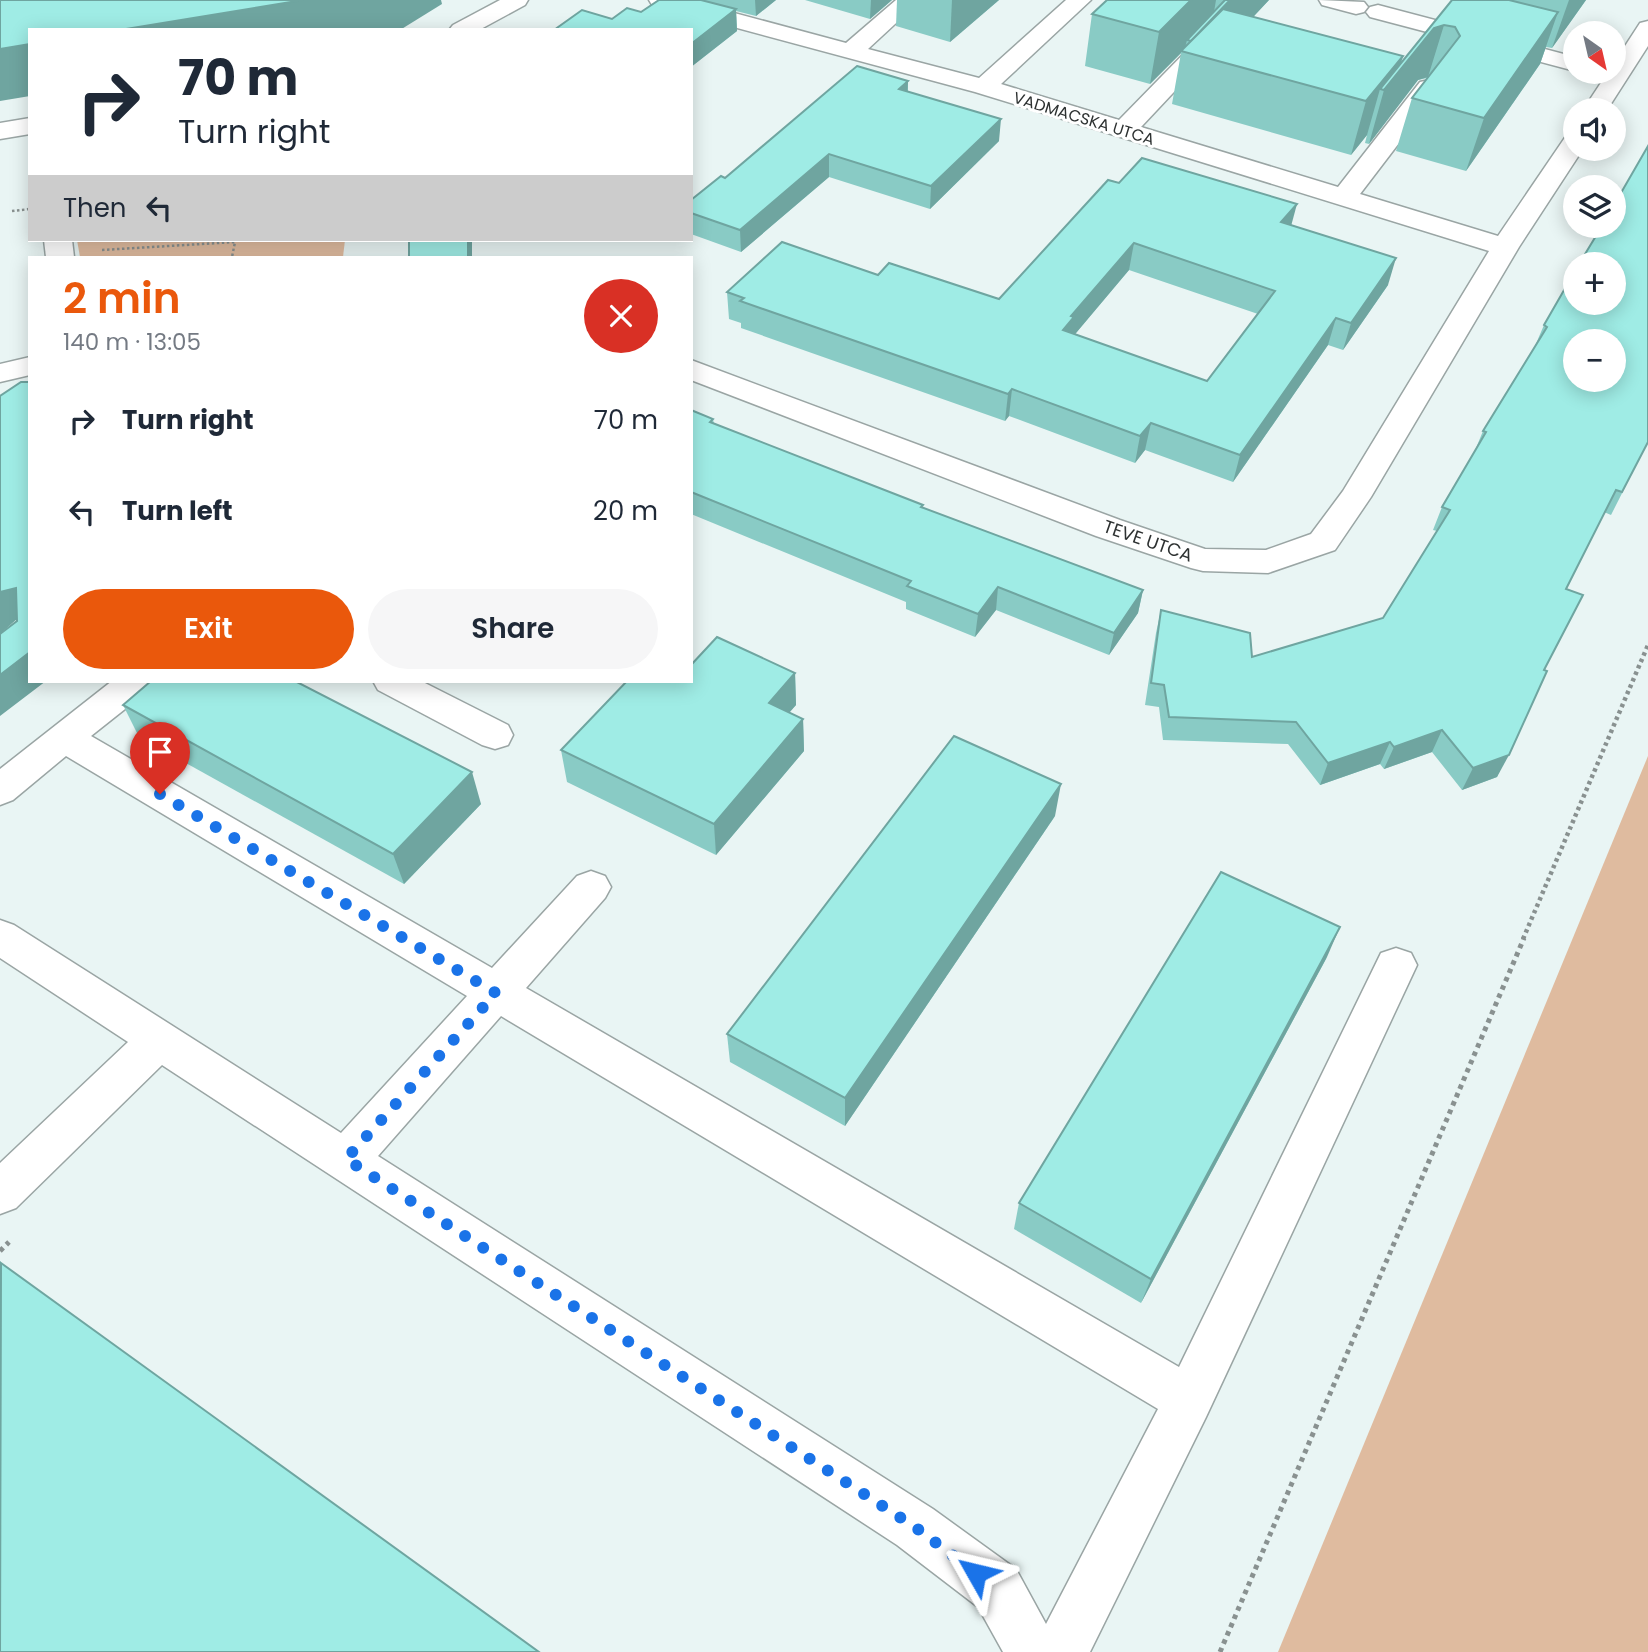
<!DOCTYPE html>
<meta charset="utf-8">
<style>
:root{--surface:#fff;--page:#f6f6f7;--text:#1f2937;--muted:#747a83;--accent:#ea580c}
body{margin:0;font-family:Poppins,sans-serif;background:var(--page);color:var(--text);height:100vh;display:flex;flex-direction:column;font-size:26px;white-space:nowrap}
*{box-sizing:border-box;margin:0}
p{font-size:23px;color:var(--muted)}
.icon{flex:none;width:38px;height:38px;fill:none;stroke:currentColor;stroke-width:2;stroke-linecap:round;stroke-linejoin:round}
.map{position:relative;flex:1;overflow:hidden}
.side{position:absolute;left:28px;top:256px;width:665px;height:427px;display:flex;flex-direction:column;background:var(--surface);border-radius:0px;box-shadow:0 4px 18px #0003}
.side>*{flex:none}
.hud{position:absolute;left:28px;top:28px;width:665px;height:214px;border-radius:0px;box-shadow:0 4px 18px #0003;background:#fff;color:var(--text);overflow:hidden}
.needle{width:46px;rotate:146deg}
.buttons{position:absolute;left:1563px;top:21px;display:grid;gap:14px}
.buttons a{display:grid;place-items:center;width:63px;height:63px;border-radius:50%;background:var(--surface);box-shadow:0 4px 18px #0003;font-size:35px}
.pin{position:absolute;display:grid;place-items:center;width:60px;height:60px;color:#fff;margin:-72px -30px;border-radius:50% 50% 50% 0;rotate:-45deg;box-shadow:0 0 7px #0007}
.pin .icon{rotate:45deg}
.me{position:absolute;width:77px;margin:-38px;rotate:307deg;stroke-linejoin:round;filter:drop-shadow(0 0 5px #0008)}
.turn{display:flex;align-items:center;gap:24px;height:147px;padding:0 35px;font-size:32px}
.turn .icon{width:91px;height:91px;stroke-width:2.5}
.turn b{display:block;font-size:49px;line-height:60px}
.then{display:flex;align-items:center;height:66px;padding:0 35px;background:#0003;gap:14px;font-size:26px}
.round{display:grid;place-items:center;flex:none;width:74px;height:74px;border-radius:37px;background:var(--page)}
.head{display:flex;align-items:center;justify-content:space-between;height:119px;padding:0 35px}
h1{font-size:42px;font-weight:600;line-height:52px;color:var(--accent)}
.action{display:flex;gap:14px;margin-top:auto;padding:14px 35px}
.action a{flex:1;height:80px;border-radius:42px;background:var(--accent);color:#fff;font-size:28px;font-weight:600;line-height:80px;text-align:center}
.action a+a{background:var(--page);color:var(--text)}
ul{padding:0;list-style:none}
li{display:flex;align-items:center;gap:21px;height:91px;padding:0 35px}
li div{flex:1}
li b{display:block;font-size:26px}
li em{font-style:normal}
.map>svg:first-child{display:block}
.green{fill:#dfbb9f}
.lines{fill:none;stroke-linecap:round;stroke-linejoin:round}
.minor-casing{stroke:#9aa5a4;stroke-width:3}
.path-far2{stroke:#899190;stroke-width:2.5;stroke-dasharray:2.5 2.5;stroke-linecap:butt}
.path-far1{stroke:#899190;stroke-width:4.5;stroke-dasharray:3.5 3.5;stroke-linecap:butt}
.path{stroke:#899190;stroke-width:5;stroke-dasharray:4.5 4.5;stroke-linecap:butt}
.minor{fill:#fff;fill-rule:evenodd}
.wall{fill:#89cbc5;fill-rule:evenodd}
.shaded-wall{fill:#6fa5a0}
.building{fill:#9fece5;stroke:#6fa5a0;stroke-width:2;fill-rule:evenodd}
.route{stroke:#1a73e8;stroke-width:12;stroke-dasharray:0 21.6}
.labels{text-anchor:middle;stroke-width:6;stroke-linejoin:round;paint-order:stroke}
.far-street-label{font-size:16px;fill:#2d3131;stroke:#fff}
.street-label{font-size:18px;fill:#2d3131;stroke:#fff}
</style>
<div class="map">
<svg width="1648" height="1652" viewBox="0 0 1648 1652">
<rect width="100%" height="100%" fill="#e9f5f4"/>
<g class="green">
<path d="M77,240h268l-2,17h-263z"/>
<path d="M1648,756v896h-370z"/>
</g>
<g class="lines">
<g class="minor-casing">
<g id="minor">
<path d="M500,0h28l-3,5 -46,25h-30l4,-5z"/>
<path d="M649,0h37l160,43 50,-43h25l-53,49 111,29 87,-78h25l-90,84 118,36 85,-87h16l4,5 -4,5 -79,84 197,60 82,-105 9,-2 9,2 3,5 -3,5 -78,102 138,42 68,-100 9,-3v16h8l-64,98 -148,250 -36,53 -67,23 -65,-2 -12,-3 -95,-32 -405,-156v-20l429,160 85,29 61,1 45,-16 32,-43 146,-240 -514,-159 -323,-87z"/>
<path d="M1319,0l45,2 4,5 -4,5 -8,2 -34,-9z"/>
<path d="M1378,5l197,52v14l-205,-54 -4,-5 4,-5z"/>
<path d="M1648,21v25l-41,64h-24l25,-38h6v-9l26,-40z"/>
<path d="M30,118v16l-30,5v-16z"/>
<path d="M44,240h28l2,17h-28z"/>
<path d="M30,357v18l-30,7v-18z"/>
<path d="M112,681h42l-5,9 -58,46 401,232 85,-92 14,-5 14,5 6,11 -6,11 -79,90 653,379 202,-414 15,-5 15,5 6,12 -211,452 -116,235h-87l-25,-45 -81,-62 -735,-480 -146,143 -16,6v-51l128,-121 -128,-84v-38l14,5 327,208 126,-137 -401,-240 -53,44 -13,5v-36zM501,1016l657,393 -112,215 -30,-55 -83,-60 -555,-353z"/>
<path d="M373,681h48l87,44 5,10 -5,10 -13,4 -13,-4 -104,-55z"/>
</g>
</g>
<g class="path-far2">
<path d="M12,211l18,-2"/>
<path d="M102,250l133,-8 -3,15"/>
</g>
<path class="path-far1" d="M1523,939l125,-294"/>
<g class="path">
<path d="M0,1251l9,-9"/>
<path d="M1220,1652l304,-714"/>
</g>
<use href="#minor" class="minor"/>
</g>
<g class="wall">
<path d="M659,0h117l-20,16 -20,-5 1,20 -46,36v-37l-79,-11 29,-7z"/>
<path d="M805,0h87l-22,19z"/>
<path d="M897,0h102l-49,42 -54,-16z"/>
<path d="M1107,0h162l-16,17 150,39 -2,8 51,-64h134l-34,48 -6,-1 -6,17 -74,107 -70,-20 16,-53 15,-20 -9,2 -49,64 -4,-1 2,-8 -16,20 -179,-51 9,-51 -31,31 -65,-18 7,-52z"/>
<path d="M908,81v11l91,49 -69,68 -101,-32 -88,75 -50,-18v-34l34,-22z"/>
<path d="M1119,183l173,42 96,60 -45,65 -15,-5 -95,137 -88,-32 -10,13 -126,-47 -4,5 -264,-93v-5l-12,-4 -2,-27 151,-17 121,24zM1129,270l129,44 -51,67 -132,-47z"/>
<path d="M1575,271l73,171 -37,73 -7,-3 -38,77 -22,81 -47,107 -35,13 -30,-38 -48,17 -4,-5 -60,21 -32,-41 -125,-4 -4,-33 -14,-2 11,-72 5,-23 91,47 131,-39 54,-87 -4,-1 9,-23 32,-54 9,-22 52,-85 9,-21z"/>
<path d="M691,410l22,9 1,5 209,84 220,82 -5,23 -29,42 -113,-45 -21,27 -69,-28v-7l-215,-88z"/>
<path d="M795,673l1,32 -7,7 14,7 1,32 -88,104 -149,-73 -6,-32z"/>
<path d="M123,705l358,99 -77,80 -265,-147z"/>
<path d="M1055,816l-210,310 -115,-64 -3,-28z"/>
<path d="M1327,957l-186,346 -127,-74 5,-26z"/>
</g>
<g class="shaded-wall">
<path d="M303,0h138l1,4 -42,26h-280z"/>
<path d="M755,0h21l-20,16z"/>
<path d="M871,0h21l-22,19z"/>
<path d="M952,0h47l-49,42z"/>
<path d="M1191,0h25l-3,18 17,-18h39l-56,60 -22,-19 -4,-1 -2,8 -4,3v2l-31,31 9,-52z"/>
<path d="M1569,0h17l-34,48z"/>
<path d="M736,9l1,22 -46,36v-23z"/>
<path d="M1558,12l-18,52 -74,107 18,-53z"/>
<path d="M1444,25l-16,52 -10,3 -49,64 15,-54 -4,-1 -13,46 -16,20 15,-54 37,-45 -5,16 36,-44z"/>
<path d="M30,44v52l-30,5v-52z"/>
<path d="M908,81l-1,22 -8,-14z"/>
<path d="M1001,119l-2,22 -69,68 1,-23z"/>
<path d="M829,154v23l-88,75 -1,-22z"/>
<path d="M1297,204l-7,26 -9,-8z"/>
<rect x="468" y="240" width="4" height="17"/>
<path d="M1134,243l-5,27 -58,69 -8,-9 8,-14z"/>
<path d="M1396,258l-8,27 -45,65 8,-27z"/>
<path d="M1336,318l-8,27 -95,137 7,-27z"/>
<path d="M1012,389l-3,27 -4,5 3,-27z"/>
<path d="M1151,423l-6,27 -10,13 5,-27z"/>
<path d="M998,587l-2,23 -21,27 3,-23z"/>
<path d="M16,588l1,31 -17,15v-42z"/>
<path d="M1143,590l-5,23 -29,42 5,-22z"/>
<path d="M30,652v29h16l-46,35v-41z"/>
<path d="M795,673l1,32 -26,30 -1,-32z"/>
<path d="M803,719l1,32 -88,104 -2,-31z"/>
<path d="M1442,730l-10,22 -48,17 10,-22z"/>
<path d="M1390,742l-10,22 -60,21 8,-22z"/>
<path d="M1509,755l-12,22 -35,13 11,-22z"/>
<path d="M472,772l9,32 -77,80 -11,-30z"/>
<path d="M1061,784l-6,32 -210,310v-28z"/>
<path d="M1340,927l-13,30 -186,346 10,-24z"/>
</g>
<g class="building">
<path d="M0,0h303l-183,30h-90v14l-30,5z"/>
<path d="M659,0h42l35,9 -45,35v-14h-137l28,-20 30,9 15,-11 14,4z"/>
<path d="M1107,0h84l-32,32 -67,-18z"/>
<path d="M1225,0h5l-39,41 -4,-1z"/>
<path d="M1452,0h57l49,12 -74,106 -72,-20 48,-62 -5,-9 -11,-2 -10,3 -50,62 -4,-1z"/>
<path d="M1223,9l180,47 -37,45 -185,-50z"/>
<path d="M857,66l51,15 -9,8 102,30 -70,67 -102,-32 -89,76 -49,-17v-13l30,-24 4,2z"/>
<path d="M1648,146v296l-26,50 -6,-2 -50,99 17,6 -39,75 3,1 -38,84 -36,13 -31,-38 -48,17 -4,-5 -62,21 -32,-41 -127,-5 -5,-32 -13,-2 10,-73 89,23 2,24 131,-39 67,-108 -8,-3 44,-75 -3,-1 64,-104 -3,-2 31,-54v32h39v-39h-35l23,-38h12v-21zM1575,341h39v39h-39z"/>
<path d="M1142,158l155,46 -16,18 115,36 -45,65 -15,-5 -96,137 -89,-32 -11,13 -128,-47 -4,5 -268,-93 4,-3 -17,-6 55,-50 96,33 11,-12 110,36 109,-119 11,3zM1134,243l141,48 -68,90 -144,-51 11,-13 -3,-1z"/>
<rect x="409" y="240" width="59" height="17"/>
<path d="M21,382h9v270l-30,23v-41l17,-13 -1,-33 -16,4v-196z"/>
<path d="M691,410l22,9 -3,3 213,83 -2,2 222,83 -29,43 -116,-46 -20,27 -71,-28 4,-5 -220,-89z"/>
<path d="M717,637l78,36 -26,30 34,16 -89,105 -153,-74 66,-69h64v-16z"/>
<path d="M151,681h144l177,91 -79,82 -270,-149z"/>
<path d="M954,736l107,48 -216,314 -118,-64z"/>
<path d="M1221,872l119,55 -189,352 -132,-76z"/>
<path d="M1,1263l538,389h-539z"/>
</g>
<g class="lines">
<path class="route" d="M160,794l336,199 -150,166 569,368 61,46"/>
</g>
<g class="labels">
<g class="far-street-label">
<text transform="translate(1084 118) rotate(17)" y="6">VADMACSKA UTCA</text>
</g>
<g class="street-label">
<text transform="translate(1148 541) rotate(19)" y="6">TEVE UTCA</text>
</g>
</g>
</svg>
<div class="buttons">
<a><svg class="needle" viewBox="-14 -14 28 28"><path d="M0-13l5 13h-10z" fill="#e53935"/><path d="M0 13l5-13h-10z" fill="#747a83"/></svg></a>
<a><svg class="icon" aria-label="sound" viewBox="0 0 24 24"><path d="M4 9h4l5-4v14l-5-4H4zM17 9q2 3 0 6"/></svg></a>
<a><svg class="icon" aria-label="layers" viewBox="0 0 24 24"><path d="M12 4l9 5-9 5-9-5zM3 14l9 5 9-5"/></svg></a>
<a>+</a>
<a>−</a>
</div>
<div class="pin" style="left:160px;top:794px;background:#d93025"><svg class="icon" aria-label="arrive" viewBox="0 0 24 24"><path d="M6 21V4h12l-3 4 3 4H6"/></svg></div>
<svg class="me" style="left:976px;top:1573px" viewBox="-20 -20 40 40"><path d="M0-17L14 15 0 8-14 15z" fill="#1a73e8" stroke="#fff" stroke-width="4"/></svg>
<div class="hud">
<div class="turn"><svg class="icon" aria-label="right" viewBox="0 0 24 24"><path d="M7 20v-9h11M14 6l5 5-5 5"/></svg><div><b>70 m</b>Turn right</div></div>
<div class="then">Then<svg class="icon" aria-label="left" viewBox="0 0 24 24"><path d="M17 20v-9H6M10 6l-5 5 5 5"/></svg></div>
</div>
<section class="side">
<div class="head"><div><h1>2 min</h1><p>140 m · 13:05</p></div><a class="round" style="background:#d93025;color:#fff"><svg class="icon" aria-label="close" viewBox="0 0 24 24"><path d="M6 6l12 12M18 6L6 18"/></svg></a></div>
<ul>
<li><svg class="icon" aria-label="right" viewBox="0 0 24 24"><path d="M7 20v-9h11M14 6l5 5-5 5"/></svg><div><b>Turn right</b></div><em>70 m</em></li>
<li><svg class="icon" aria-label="left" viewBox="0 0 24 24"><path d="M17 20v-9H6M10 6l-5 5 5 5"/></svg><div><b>Turn left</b></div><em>20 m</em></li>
</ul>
<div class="action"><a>Exit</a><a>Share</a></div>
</section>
</div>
